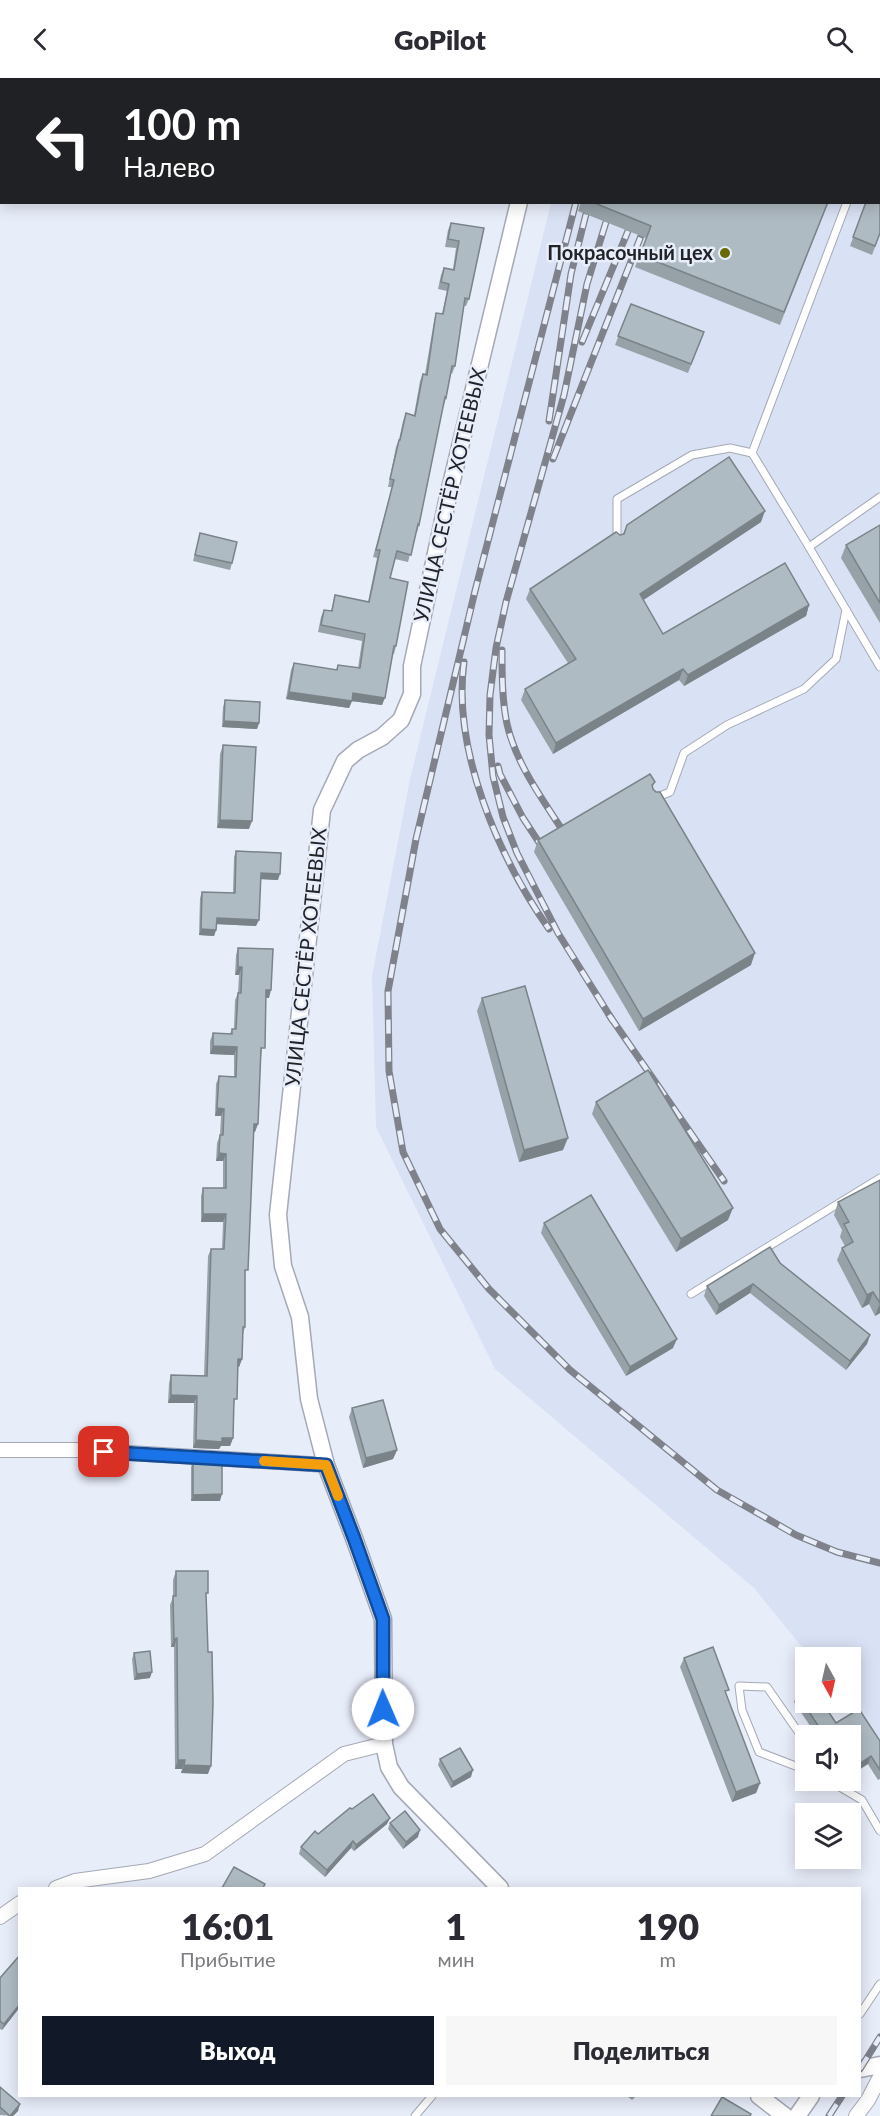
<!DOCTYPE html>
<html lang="ru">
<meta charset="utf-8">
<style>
:root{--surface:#fff;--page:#f7f7f7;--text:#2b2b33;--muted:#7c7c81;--accent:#111827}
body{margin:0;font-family:Lato,sans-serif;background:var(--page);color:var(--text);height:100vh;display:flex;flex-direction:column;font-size:22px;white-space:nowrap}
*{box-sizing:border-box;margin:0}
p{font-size:20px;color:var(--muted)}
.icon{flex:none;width:33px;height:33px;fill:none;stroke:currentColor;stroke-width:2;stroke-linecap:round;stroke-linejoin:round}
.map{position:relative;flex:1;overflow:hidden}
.drawer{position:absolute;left:18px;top:1809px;width:843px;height:210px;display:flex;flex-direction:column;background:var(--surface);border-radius:0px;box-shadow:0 3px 15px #0003}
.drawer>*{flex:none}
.hud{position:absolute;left:0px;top:0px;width:880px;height:126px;box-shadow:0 3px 15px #0003;background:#202124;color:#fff;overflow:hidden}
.needle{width:39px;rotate:172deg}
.tools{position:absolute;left:795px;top:1569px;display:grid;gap:12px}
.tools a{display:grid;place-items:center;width:66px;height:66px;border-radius:0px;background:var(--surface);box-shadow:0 3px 15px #0003;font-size:30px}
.pin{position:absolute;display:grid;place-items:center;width:51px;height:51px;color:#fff;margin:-26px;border-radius:12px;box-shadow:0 3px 9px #0006}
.me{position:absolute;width:66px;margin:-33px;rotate:359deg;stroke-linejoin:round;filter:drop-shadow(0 0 4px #0008)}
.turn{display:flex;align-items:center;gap:21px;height:126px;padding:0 24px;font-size:27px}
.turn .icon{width:78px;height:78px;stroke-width:2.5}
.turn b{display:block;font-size:42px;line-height:51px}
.eta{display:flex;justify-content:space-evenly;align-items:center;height:102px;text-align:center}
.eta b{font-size:36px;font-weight:800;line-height:42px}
.action{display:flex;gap:12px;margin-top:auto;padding:12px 24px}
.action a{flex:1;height:69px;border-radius:0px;background:var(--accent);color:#fff;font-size:24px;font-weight:800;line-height:69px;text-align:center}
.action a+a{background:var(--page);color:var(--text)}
header{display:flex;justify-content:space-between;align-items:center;height:78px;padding:0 24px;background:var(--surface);font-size:27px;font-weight:800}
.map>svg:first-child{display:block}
.built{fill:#d9e1f4}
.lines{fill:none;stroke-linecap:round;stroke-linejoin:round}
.service-casing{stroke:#a5a9b5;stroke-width:9}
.minor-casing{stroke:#a5a9b5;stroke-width:16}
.tertiary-casing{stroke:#a5a9b5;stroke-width:19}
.service{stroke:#fff;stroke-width:7}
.minor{stroke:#fff;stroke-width:14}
.tertiary{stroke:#fff;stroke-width:16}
.rail-casing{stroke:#7f828b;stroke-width:7}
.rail{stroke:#e8edfa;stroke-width:4.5;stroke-dasharray:14;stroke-linecap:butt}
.wall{fill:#96a1a8}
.shaded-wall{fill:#7a8388}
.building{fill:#afbbc3;stroke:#7a8388;stroke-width:1.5}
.route-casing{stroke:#114b97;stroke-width:15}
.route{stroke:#1a73e8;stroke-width:10}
.slow{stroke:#f59e0b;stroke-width:10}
.poi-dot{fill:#686905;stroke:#e8edfa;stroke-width:2}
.labels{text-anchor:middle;stroke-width:5;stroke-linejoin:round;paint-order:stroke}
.poi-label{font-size:20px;font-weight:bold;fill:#222328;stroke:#e8edfa;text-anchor:end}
.street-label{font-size:20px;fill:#222328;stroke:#e8edfa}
</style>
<header><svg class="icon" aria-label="back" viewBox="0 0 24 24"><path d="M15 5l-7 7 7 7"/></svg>GoPilot<svg class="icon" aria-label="search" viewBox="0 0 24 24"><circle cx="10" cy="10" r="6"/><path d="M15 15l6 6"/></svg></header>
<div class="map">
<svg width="880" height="2038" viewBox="0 0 880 2038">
<rect width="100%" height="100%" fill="#e8edfa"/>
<path class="built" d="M580,0h300v1666l-34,-41 4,-1v-44l-40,-1 -56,-69 -259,-219 -119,-242 -4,-151 38,-197 141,-576 328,-1v-122l-299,-1z"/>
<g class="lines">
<g class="service-casing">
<g id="service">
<path d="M879,41l1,-3"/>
<path d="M847,124l-95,251 57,94 71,-50"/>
<path d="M617,462v-41l75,-44 38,-7 22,5"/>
<path d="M809,469l71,120"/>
<path d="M655,720l15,-6 14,-39 43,-28 77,-36 32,-30 10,-49"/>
<path d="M691,1216l189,-116"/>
<path d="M806,1665l-39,-56 -28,-1 3,24 17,42 47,18"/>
<path d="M828,1702l34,20 18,31"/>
<path d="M860,1936l20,-30"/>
<path d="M415,2038l17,-20"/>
</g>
</g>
<g class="minor-casing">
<g id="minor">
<path d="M0,1372h81l245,15"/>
<path d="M56,1810l19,-7 74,-10 56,-17 139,-100 40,-10"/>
<path d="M0,1839l20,-14"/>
<path d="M856,2038l12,-16 12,-23"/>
</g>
</g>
<g class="tertiary-casing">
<g id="tertiary">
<path d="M549,2v-2"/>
<path d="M500,1810l-99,-101 -12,-20 -5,-23 -1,-125 -29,-81 -28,-73 -17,-66 -9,-82 -17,-51 -5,-51 44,-405 23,-49 13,-11 24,-13 19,-17 11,-26v-28l36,-169 71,-295"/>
<path d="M860,1991l20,-4"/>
<path d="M759,2018l26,20"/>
<path d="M797,2038l14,-20"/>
</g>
</g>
<use href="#service" class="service"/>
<use href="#minor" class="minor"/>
<use href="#tertiary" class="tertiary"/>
<g class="rail-casing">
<g id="rail">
<path d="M609,2v-2"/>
<path d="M576,124l-101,389 -59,248 -28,152 1,80 14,81 37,77 49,60 81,81 147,120 79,45 41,17 43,11"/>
<path d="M606,144l-19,62 -23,111 -58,207 -10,46 -6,47 -1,40 4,41 10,41 14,36 41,80 55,88"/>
<path d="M582,264l46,-111"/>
<path d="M549,343l22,-147 15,-60"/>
<path d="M553,381l88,-223"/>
<path d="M502,572c0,24 0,50 5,74 9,40 36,76 58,110"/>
<path d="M464,584c-12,88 35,196 85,267"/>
<path d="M498,688l2,8 23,44 19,29"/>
<path d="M609,937l115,166"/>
<path d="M860,1991l20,-32"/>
<path d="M829,2038l13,-20"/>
</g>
</g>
<use href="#rail" class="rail"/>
</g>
<g class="wall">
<path d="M581,124h247l-48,123 -145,-58 11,-29 -68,-27z"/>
<path d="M866,124l14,32 -8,21 -22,-9z"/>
<path d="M451,145l33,5 -15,71 -3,7h-2l-9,60 -3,8 -1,-1 -5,25 -2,7h-1l-24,120 -2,7h-1l-8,30 -13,-3 -5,19 6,68 -2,8h-2l-10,51 -30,-4 -3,7 -63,-9 5,-29 3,-7 42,7 2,-5 20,3 4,-27 -44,-9 3,-15 3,-7 7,1 4,-16 33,7 9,-44 -4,-1 19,-70h-4l8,-40 3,-7 4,-19 3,-8 8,2 6,-34 3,-7h2l9,-53 2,-8 6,1 5,-23 -9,-2 3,-14 3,-7 9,1 3,-21 -11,-1 3,-17z"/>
<path d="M631,226l73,28 -16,41 -73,-28z"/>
<path d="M761,444l-118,78 20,34 146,-29 -3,11 -122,70 -5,-6 -126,74 -32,-54 4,-11 43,-26 -42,-64 4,-10 90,-54 3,-1 4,-9z"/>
<path d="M880,447v98l-39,-65 5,-13z"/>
<path d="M200,455l32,30 -2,7 -37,-9z"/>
<path d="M225,622l34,23 -2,6 -35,-2 1,-20z"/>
<path d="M223,667l26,84 -32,-1 3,-74z"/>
<path d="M655,704l-3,6 99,177 -112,66 -105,-179 4,-12z"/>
<path d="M236,773l42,29 -18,-1 -4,47 -39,-2 -1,6 -2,6 -15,-1 1,-37 2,-6 31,1 1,-36z"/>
<path d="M238,870l31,50h-3l-11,134h-1l-9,146v49l-2,7 -1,25 -3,8h-2l-3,40 -1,31 -3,8h-9l-2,3 -26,-1 1,-45h-26l1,-20 2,-8 33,1 4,-120 3,-7h11l1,-27h-22v-26l2,-8h20v-27h-7l1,-18 3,-8 1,-19h-6l1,-32 3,-8 15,1v-22l-24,-1v-13l3,-8 17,1 2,-5h2l1,-29 3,-7 1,-18h-4l1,-20z"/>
<path d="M482,920l81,152 -44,12 -42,-151z"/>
<path d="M596,1024l132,118 -52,32 -84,-138z"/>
<path d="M880,1102v133l-5,3 -6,-12 -7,4 -25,-48 5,-12 3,-2 -5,-9 2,-7 -8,-15 4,-13z"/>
<path d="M544,1145l129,125 -47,28 -85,-143z"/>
<path d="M780,1185l90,72 -3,9 -21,26 -96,-77 -34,22 -12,-19 3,-10z"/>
<path d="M352,1330l45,42 -4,9 -30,9 -14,-51z"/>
<path d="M193,1382l27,41h-29v-34z"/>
<path d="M176,1493l30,27 2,176 -27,-1 1,-4h-7l-1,-122h-3l-1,-42 3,-8v-17z"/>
<path d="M134,1575l16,25 -16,2 -2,-21z"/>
<path d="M684,1580l76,125 -4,10 -24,9 -52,-135z"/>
<path d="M797,1616l39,29 44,18v38l-2,1 -28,-44h-33l-23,-34z"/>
<path d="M440,1681l31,18 -20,11 -13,-23z"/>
<path d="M352,1731l35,15 -33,27 -3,-3 -26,29 -26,-23 2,-7 17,-13z"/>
<path d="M390,1745l28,14 -15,12 -15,-20z"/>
<path d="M20,1877v52l-18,23 -2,-1v-51z"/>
<path d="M0,2009l18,24 -5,5 -13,-1z"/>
<path d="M627,2018h9l-4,4z"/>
</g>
<g class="shaded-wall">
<path d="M765,433l-4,11 -125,83 4,-11z"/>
<path d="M809,527l-3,11 -122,70 4,-11z"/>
<path d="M683,591l-4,11 -126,74 3,-11z"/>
<path d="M289,614l63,9 -3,7 -63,-9z"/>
<path d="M353,615l32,5 -3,7 -31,-4z"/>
<path d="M224,643l35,2 -2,6 -35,-2z"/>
<path d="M220,742l32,1 -3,8 -32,-1z"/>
<path d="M261,795l19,1 -2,6 -20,-1z"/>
<path d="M217,840l42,2 -3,6 -42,-2z"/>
<path d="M201,851l15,1 -2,6 -15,-1z"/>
<path d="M755,875l-4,12 -112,66 4,-12z"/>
<path d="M238,889h4l-3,8h-4z"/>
<path d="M266,912h5l-2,8 -5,-1z"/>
<path d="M213,968l24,1 -3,8 -24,-1z"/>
<path d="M217,1030l7,1 -3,7h-6z"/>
<path d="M254,1046h4l-3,8 -3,-1z"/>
<path d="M568,1060l-5,12 -44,12 5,-12z"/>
<path d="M219,1075l7,1 -3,7h-7z"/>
<path d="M733,1130l-5,12 -52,32 5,-13z"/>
<path d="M203,1136h23l-3,8h-22z"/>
<path d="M753,1206l-3,9 -34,22 3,-10z"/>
<path d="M873,1214l-4,12 -7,4 5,-13z"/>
<path d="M880,1225v10l-5,3z"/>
<path d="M870,1257l-3,9 -21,26 4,-9z"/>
<path d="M677,1261l-4,9 -47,28 4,-9z"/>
<path d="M238,1281h4l-3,8h-4z"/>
<path d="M171,1317l26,1 -3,7h-26z"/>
<path d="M222,1360h11l-3,8h-9l-2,3 -26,-1 3,-8z"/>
<path d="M397,1372l-4,9 -30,9 3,-10z"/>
<path d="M222,1416l-2,7h-29l2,-6z"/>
<path d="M177,1560l-3,9h-3l3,-8z"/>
<path d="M152,1594l-2,6 -16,2 3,-6z"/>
<path d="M871,1678l-3,8 -18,12v-6z"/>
<path d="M178,1682h7l-3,9h-7z"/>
<path d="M184,1687l27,1 -3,8 -27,-1z"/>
<path d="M473,1692l-2,7 -20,11 2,-6z"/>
<path d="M760,1705l-4,10 -24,9 4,-10z"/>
<path d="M390,1740l-3,6 -33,27 2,-6z"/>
<path d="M420,1752l-2,7 -15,12 3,-7z"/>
<path d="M353,1763l-2,7 -26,29 2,-7z"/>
<path d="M20,1926v3l-18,23 2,-6z"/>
<path d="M20,2026l-2,7 -5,5h-3z"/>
</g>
<g class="building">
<path d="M630,0h248l-1,2h-247z"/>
<path d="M880,89v66l-5,13 -22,-9 13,-35h13v-32z"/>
<path d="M592,124h236l-44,110 -144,-57 11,-29z"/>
<path d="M451,145l33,5 -15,71 -4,-1 -10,68h-3l-6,32 -1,-1 -26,128 -1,-1 -7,31 -14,-4 -7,27 18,4 -12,64h-2l-9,52 -32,-5 -1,8 -63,-9 5,-29 43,7 1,-5 22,3 5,-34 -44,-9 3,-15 8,1 3,-16 34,7 11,-52h-4l18,-70 -4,-1 9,-39h1l6,-27 9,3 8,-42 4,1 9,-62 7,1 6,-30 -8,-2 3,-14 10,2 5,-29 -11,-2z"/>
<path d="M631,226l73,28 -13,32 -73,-28z"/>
<path d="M729,379l36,54 -125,83 23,40 122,-71 24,42 -121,70 -5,-6 -127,74 -31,-54 51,-30 -46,-70 86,-57 4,3 4,-1 3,-9z"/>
<path d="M880,447v78l-34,-58z"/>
<path d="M200,455l37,9 -5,21 -37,-8z"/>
<path d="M225,622l35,2 -1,21 -35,-2z"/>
<path d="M223,667l33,2 -4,74 -32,-1z"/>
<path d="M650,696l5,8 -3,3 1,4 3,3h4l95,161 -112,66 -105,-179z"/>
<path d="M236,773l45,2 -1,21 -19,-1 -2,47 -42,-2 -1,12 -15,-1 1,-37 33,1z"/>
<path d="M238,870l35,1 -2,41h-5l-1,58h-4l-3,76h-4l-6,146h-3v57h-2l-1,32h-4l-1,40h-3l-1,39h-11v4l-26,-2 1,-44 -26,-1v-20l36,1 4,-127h13l2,-35h-23v-26h23v-34l-7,-1 1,-18h3l1,-26 -7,-1 2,-32 17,1 1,-30 -24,-1v-13l19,1v-5h4l2,-36h3l1,-26h-4z"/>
<path d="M525,908l43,152 -44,12 -42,-152z"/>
<path d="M648,992l85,138 -52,31 -85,-137z"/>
<path d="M880,1102v123l-7,-11 -6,3 -25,-47 11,-6 -9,-18 5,-2 -11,-20z"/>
<path d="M591,1117l86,144 -47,28 -86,-144z"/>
<path d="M770,1169l10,16 90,72 -20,26 -97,-77 -34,21 -12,-19z"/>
<path d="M383,1322l14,50 -31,8 -14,-50z"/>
<path d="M193,1382l29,1v33l-29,1z"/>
<path d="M176,1493h32v22h-2l2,59h4l1,51 -2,63 -27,-1 1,-5h-7l-1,-122 -3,1 -1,-43h3z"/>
<path d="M713,1569l16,43 -4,1 35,92 -24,9 -52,-134z"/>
<path d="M150,1573l2,21 -15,2 -3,-21z"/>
<path d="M806,1610v14h16l14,21 23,-14 21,32v29l-9,-14 -21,14v-34h-25l-28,-42z"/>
<path d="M460,1670l13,22 -20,12 -13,-23z"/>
<path d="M373,1716l17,24 -34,27 -3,-4 -26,29 -26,-23 14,-16 3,3 32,-26 2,1z"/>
<path d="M405,1733l15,19 -14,12 -16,-19z"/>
<path d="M234,1789l31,17 -2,4h-41z"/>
<path d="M20,1877v49l-16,20 -4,-3v-43z"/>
<path d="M0,2009l20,17 -10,12 -10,-9z"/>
<path d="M722,2019l29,17 -1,2h-39z"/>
</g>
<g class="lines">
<g class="route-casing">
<path id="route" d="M104,1374l222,13 28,73 29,81v90"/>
</g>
<use href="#route" class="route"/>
<path class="slow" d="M264,1383l62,4 12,31"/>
</g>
<circle class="poi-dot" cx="725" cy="175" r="6"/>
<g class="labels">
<g class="poi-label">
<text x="713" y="182">Покрасочный цех</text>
</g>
<g class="street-label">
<text transform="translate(450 417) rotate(-77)" y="7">УЛИЦА СЕСТЁР ХОТЕЕВЫХ</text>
<text transform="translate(306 879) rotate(-84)" y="7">УЛИЦА СЕСТЁР ХОТЕЕВЫХ</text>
</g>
</g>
</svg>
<div class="tools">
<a><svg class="needle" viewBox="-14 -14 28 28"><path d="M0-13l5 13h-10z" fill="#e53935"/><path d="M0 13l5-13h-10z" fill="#7c7c81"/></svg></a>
<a><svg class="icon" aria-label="sound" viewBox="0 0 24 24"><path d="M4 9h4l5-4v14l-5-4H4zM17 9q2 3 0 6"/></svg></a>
<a><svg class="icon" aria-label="layers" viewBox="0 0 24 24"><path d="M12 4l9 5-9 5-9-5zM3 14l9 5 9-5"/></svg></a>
</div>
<div class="pin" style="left:104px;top:1374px;background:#d93025"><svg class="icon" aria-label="arrive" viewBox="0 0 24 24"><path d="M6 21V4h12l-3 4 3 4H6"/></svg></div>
<svg class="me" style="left:383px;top:1631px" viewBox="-20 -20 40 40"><circle r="19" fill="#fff"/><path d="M0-13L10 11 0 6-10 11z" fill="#1a73e8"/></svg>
<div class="hud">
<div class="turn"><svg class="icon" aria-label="left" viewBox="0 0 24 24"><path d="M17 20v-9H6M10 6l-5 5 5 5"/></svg><div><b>100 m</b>Налево</div></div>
</div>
<section class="drawer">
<div class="eta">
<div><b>16:01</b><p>Прибытие</p></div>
<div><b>1</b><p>мин</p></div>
<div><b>190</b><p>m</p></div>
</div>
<div class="action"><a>Выход</a><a>Поделиться</a></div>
</section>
</div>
